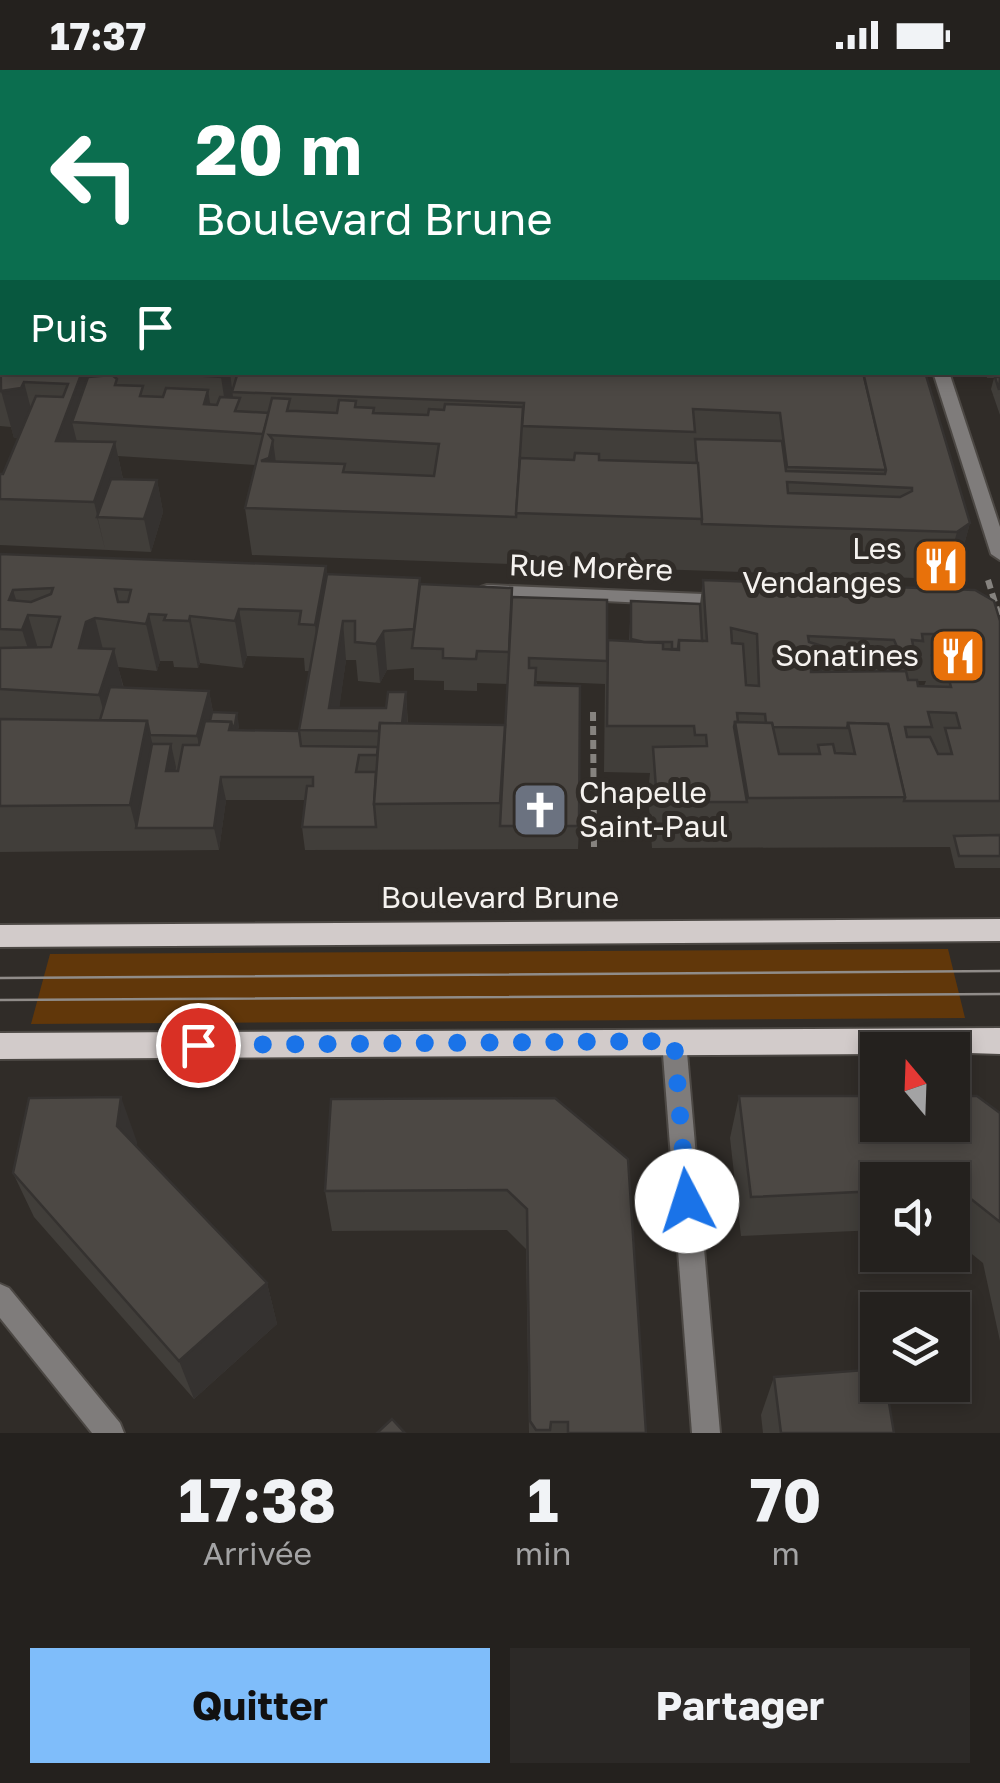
<!DOCTYPE html>
<html lang="fr">
<meta charset="utf-8">
<style>
:root{--surface:#24211e;--page:#2c2927;--text:#f1f3f6;--muted:#a3a3a4;--line:#413e3c;--accent:#7fbdfa}
body{margin:0;font-family:"Golos Text",sans-serif;background:var(--page);color:var(--text);height:100vh;display:flex;flex-direction:column;font-size:38px;white-space:nowrap}
*{box-sizing:border-box;margin:0}
p{font-size:32px;color:var(--muted)}
.icon{flex:none;width:55px;height:55px;fill:none;stroke:currentColor;stroke-width:2;stroke-linecap:round;stroke-linejoin:round}
.map{position:relative;height:1363px;overflow:hidden}
.side{display:flex;flex-direction:column;background:var(--surface);flex:1}
.side>*{flex:none}
.top-card{position:absolute;left:0px;top:0px;width:1000px;height:305px;box-shadow:0 5px 15px #0003,0 0 0 2px var(--line);background:#0b6e4f;color:#fff;overflow:hidden}
.needle{width:65px;rotate:341deg}
.controls{position:absolute;left:860px;top:962px;display:grid;gap:20px}
.controls a{display:grid;place-items:center;width:110px;height:110px;border-radius:0px;background:var(--surface);box-shadow:0 5px 15px #0003,0 0 0 2px var(--line);font-size:50px}
.pin{position:absolute;display:grid;place-items:center;width:85px;height:85px;color:#fff;margin:-42px;border:5px solid #fff;border-radius:50%;box-shadow:0 2px 10px #0007}
.me{position:absolute;width:110px;margin:-55px;rotate:355deg;stroke-linejoin:round;filter:drop-shadow(0 0 8px #0008)}
.turn{display:flex;align-items:center;gap:35px;height:210px;padding:0 30px;font-size:45px}
.turn .icon{width:130px;height:130px;stroke-width:2.5}
.turn b{display:block;font-size:70px;line-height:85px}
.then{display:flex;align-items:center;height:95px;padding:0 30px;background:#0003;gap:20px;font-size:38px}
.eta{display:flex;justify-content:space-evenly;align-items:center;height:170px;text-align:center}
.eta b{font-size:60px;font-weight:700;line-height:70px}
.primary-button{display:flex;gap:20px;margin-top:auto;padding:20px 30px}
.primary-button a{flex:1;height:115px;border-radius:0px;background:var(--accent);color:#111;font-size:40px;font-weight:700;line-height:115px;text-align:center}
.primary-button a+a{background:var(--page);color:var(--text)}
.status{display:flex;justify-content:space-between;align-items:center;height:70px;padding:0 50px;background:var(--surface);direction:ltr}
.status svg{height:28px;fill:currentColor}
.map>svg:first-child{display:block}
.green{fill:#61370a}
.lines{fill:none;stroke-linecap:round;stroke-linejoin:round}
.minor-casing{stroke:#4c4844;stroke-width:4}
.secondary-casing{stroke:#4c4844;stroke-width:24}
.primary-casing{stroke:#4c4844;stroke-width:4}
.path{stroke:#86837f;stroke-width:6;stroke-dasharray:9 5;stroke-linecap:butt}
.minor{fill:#7f7c7b;fill-rule:evenodd}
.secondary{stroke:#aea8a8;stroke-width:20}
.primary{fill:#d2cbca;fill-rule:evenodd}
.tram{stroke:#908c89;stroke-width:2.5}
.wall{fill:#413e3a;fill-rule:evenodd}
.shaded-wall{fill:#353230}
.building{fill:#4c4844;stroke:#353230;stroke-width:2.5;fill-rule:evenodd}
.route{stroke:#1a73e8;stroke-width:18;stroke-dasharray:0 32.4}
.labels{text-anchor:middle;stroke-width:10;stroke-linejoin:round;paint-order:stroke}
.poi-label{font-size:30px;fill:#f5f2ef;stroke:#302c28;text-anchor:end}
.street-label{font-size:30px;fill:#f5f2ef;stroke:#302c28}
</style>
<div class="status"><b>17:37</b><svg viewBox="0 0 49 12"><path d="M0 12V9h3v3zM5 12V6h3v6zM10 12V3h3v9zM15 12V0h3v12zM26 1h20v11H26zM47 4h2v5h-2z"/></svg></div>
<div class="map">
<svg width="1000" height="1363" viewBox="0 0 1000 1363">
<rect width="100%" height="100%" fill="#302c28"/>
<path class="green" d="M948,879l17,69 -934,6 19,-70z"/>
<g class="lines">
<g class="minor-casing">
<g id="minor">
<rect x="864" y="0" width="12" height="2"/>
<path d="M933,302h16l51,155v33l-9,-6z"/>
<path d="M487,515l240,10 9,6 -9,6 -246,-12 -3,-4 3,-4z"/>
<path d="M674,961l8,3 4,7 34,392h-28l-30,-392 4,-7z"/>
<path d="M0,1214l9,4 111,135 4,10h-32l-92,-115z"/>
</g>
</g>
<g class="secondary-casing">
<path id="secondary" d="M0,159l2,-1"/>
</g>
<g class="primary-casing">
<g id="primary">
<path d="M1000,849v22l-1000,6v-22z"/>
<path d="M1000,958v26l-122,-4v4l-878,5v-26z"/>
</g>
</g>
<g class="path">
<path d="M988,510l12,39"/>
<path d="M593,642l1,137"/>
</g>
<use href="#minor" class="minor"/>
<use href="#secondary" class="secondary"/>
<use href="#primary" class="primary"/>
<g class="tram">
<path d="M0,908l1000,-7"/>
<path d="M0,930l1000,-6"/>
</g>
</g>
<g class="wall">
<path d="M267,0h455l1,2h-461z"/>
<path d="M740,0h104v2h-105z"/>
<path d="M902,0h84v2h-83z"/>
<path d="M0,3l2,1v87l-2,-1z"/>
<rect x="998" y="9" width="2" height="224"/>
<path d="M0,237l2,65h923l45,151 -13,47 -13,9 -692,-24 -7,-47 10,-43 -137,-9 5,23 34,1 6,32 -12,40 -151,-7v-71h3l16,-37 -5,1 -3,-11 -11,-1z"/>
<path d="M998,254h2v91l-9,-26 3,-11h-7l-1,-6h12z"/>
<path d="M0,484l326,12 1,8 185,23 95,59 22,-15 2,-40 69,3 3,-24 297,41v247h-45l-5,-21 -298,1 -4,-55 2,-20 -46,-1 1,-88 -69,-3 43,145 -1,23 -273,1 -3,-23 3,-27h-79l-7,50 -219,2zM247,586l57,2 1,13h5l-11,60 -61,-1 1,-5 -26,-13 -4,-21 -85,-3 -6,-21 39,4 3,-10h13l1,6 24,1 2,-5 43,5zM346,590h10l2,21 22,2 7,-13 27,-2v12l30,1v9l33,1v-8l31,1 -3,62 -97,-22 -2,-32 -20,16h-47zM917,611h9l-2,5h-6z"/>
<path d="M739,1026l261,17v228l-17,-78 -31,-25v-58h-74v50l-137,6 -11,-98z"/>
<path d="M555,1028l91,335h-117l-3,-184 -19,-19 -175,1 -7,-40z"/>
<path d="M137,1072l-1,4 131,137 10,41 -83,75 -160,-182 -21,-44z"/>
<path d="M774,1307l120,56h-131l-2,-18z"/>
</g>
<g class="shaded-wall">
<path d="M100,0h82l-6,2h-76z"/>
<path d="M77,302h9l4,18 -18,32 8,32 -24,-13z"/>
<path d="M222,302h8l3,25 -5,26 -7,-46z"/>
<path d="M24,312l12,46 -3,7 -19,3 -13,-47z"/>
<path d="M208,320l5,32 -9,-18z"/>
<path d="M269,365l4,5 6,47 -18,-26z"/>
<path d="M115,372l10,47 -28,28 8,32 -11,-47z"/>
<path d="M157,410l6,32 -12,40 -7,-33z"/>
<path d="M970,453l-13,47 -13,9 13,-47z"/>
<path d="M326,496l5,47 -10,59 -6,-47z"/>
<path d="M13,520l11,35 4,-10 14,47 -5,15 -15,-47 -13,-30z"/>
<path d="M239,539l8,47 -4,12 -8,-47z"/>
<path d="M149,544l11,47 -3,10 -11,-47z"/>
<path d="M190,546l10,47 -2,5 -9,-47z"/>
<path d="M95,548l12,47 -28,-17 7,-26z"/>
<path d="M343,551l3,39 -10,71 -7,-23z"/>
<path d="M384,561l3,39 -7,13 -4,-39z"/>
<path d="M114,579l11,46 -15,40 -11,-40z"/>
<path d="M824,592l-10,46 -3,-43z"/>
<path d="M209,621l6,32 -11,45 -7,-32z"/>
<path d="M406,622l2,39 -7,1z"/>
<path d="M237,643l2,12 -6,28 -4,-23 2,-8z"/>
<path d="M147,651l11,46 -22,61 -6,-23z"/>
<path d="M171,674l5,23 -4,27 -6,-23z"/>
<path d="M221,707l5,23 -7,50 -5,-22z"/>
<path d="M121,1027l16,45 -4,29 -16,-45z"/>
<path d="M267,1213l10,41 -83,75 -15,-38z"/>
</g>
<g class="building">
<path d="M22,0h90l2,1 -3,1h-93z"/>
<path d="M267,0h196v2h-201z"/>
<path d="M699,0h21l1,2h-22z"/>
<path d="M770,0h74v2h-68v-1z"/>
<path d="M0,3l2,1v41h-2z"/>
<path d="M998,9h2v14l-2,-1z"/>
<rect x="998" y="43" width="2" height="15"/>
<rect x="998" y="64" width="2" height="27"/>
<rect x="998" y="119" width="2" height="68"/>
<path d="M0,237h2v65h80l-26,69 59,1 -21,60 -94,-3v-25h3l33,-78 27,1 5,-13 -44,-2 -3,6 -20,3z"/>
<rect x="998" y="254" width="2" height="31"/>
<path d="M146,302h76l-1,5z"/>
<path d="M238,302h625l23,98 -99,-3 -7,-54 -87,-4 2,23 -173,-6 2,-23 -292,-11z"/>
<path d="M863,302h62l45,151 -13,9 -255,-8 -7,-85 87,2 4,30 99,3 1,-4zM787,412l125,6v3l-12,6 -112,-4z"/>
<path d="M112,305l5,4 -2,6 28,1 -3,10 23,1 3,-9 42,2 -4,14 13,1 3,-8 20,1 -5,13 34,2 -6,21 -191,-12 16,-45z"/>
<path d="M995,307h5l-1,13z"/>
<path d="M272,328l18,1 -3,12h9l41,2 2,-13 17,1 -1,6 19,1 -1,5 55,2 1,-6 15,1 1,-6 78,3 -7,110 -271,-9zM269,365l170,9 -5,32 -91,-4 2,-8 -84,-3 8,-3 4,-18z"/>
<path d="M575,383l24,1v6l99,3 4,56 -186,-6 4,-55 54,2z"/>
<path d="M111,409l46,1 -13,39 -47,-2z"/>
<path d="M0,484l326,12 -11,59 -16,-1 2,-13 -62,-2 -4,12 -45,-5 -1,5 -25,-1 2,-5 -17,-1 -3,10 -51,-6 -9,4 -7,26 35,1 -15,46 -99,-6v-41l51,-1 9,-30 -32,-2 -6,15 -22,-1zM53,518l-2,6 -20,8 -22,-2 4,-10zM115,519l16,1 -3,12h-10z"/>
<path d="M327,504l93,4 -6,51 -30,2 -8,13 -21,-2v-21h-12l-14,87h57l2,-16h18l-4,32 -22,-1 -1,8 -80,-1z"/>
<path d="M703,510l272,10 19,11 6,20v180h-96l1,-4 -17,-73 -40,-1 -1,5 -74,-1 -1,-4h-6l-1,-9 -28,-1 1,9h-3l-1,5 13,75h-90l-4,-55 54,-1 -1,-11h-11l-1,-9h-87l1,-86 55,3v6l16,1v-10l28,1zM731,558l26,6 2,52 -13,-1 -3,-41 -11,-1zM922,564h17l5,22h-12l5,20h11l3,11 -33,-1 -1,-6h-9l-2,-9 -95,1v-7l13,-3 -2,-16 -13,-4 -1,-6 86,4 7,16h14l-3,-16 11,1zM928,642l28,1 4,15h-15l7,26h-14l-8,-17h-23l-2,-10h27z"/>
<path d="M420,514l92,4 -3,64 -32,-1 -1,8h-7l-26,-1v-9l-31,-1z"/>
<path d="M512,527l95,3v61l-78,-3v10h7l-1,17 45,1 -1,140h-79z"/>
<path d="M631,531l69,3 2,37 -23,-1 -1,9h-6v-7h-28l-13,-3z"/>
<path d="M110,617l99,4 -12,45 -47,-1 -3,-14 -47,-1z"/>
<path d="M212,642l25,1 -3,17 -3,-8 -21,-1z"/>
<path d="M0,649l147,2 -17,84 -130,1z"/>
<path d="M205,651l26,1 -2,8 70,1 2,15 77,1 -1,8h-18l-3,17h20l-2,32 2,23h-74l5,-41h6v-9h-92l-7,51h-78l16,-84h19l-5,27h12l5,-26h16z"/>
<path d="M735,652l37,1 7,31h41l-2,-9 15,-1 2,9 20,1 -7,-31 40,1 17,73 -157,1z"/>
<path d="M380,653l125,2 -5,78 -126,1z"/>
<path d="M1000,765v21h-41l-5,-20z"/>
<path d="M739,1026h139v29h74v-29h25l23,17v109l-44,-35h-4v-7h-74v11l-127,6z"/>
<path d="M121,1027l-4,29 150,157 -88,78 -166,-188 16,-75z"/>
<path d="M555,1028l73,61 18,274h-78v-11h-17l-1,8h-14l-6,-9 -3,-212 -20,-19 -182,1 6,-92z"/>
<path d="M878,1299v16h8l8,48h-113l-7,-56z"/>
<path d="M392,1349l13,14h-28z"/>
</g>
<g class="lines">
<path class="route" d="M198,975l476,-4 13,160"/>
</g>
<defs>
<g id="restaurant-square" transform="scale(2.875)"><rect x="-9" y="-9" width="18" height="18" rx="4" fill="#e8710a" stroke="#302c28"/><path d="M-5-6h1v4h1v-4h1v4h1v-4h1v5L-1.5 .5V6h-2V.5L-5-1ZM5-6V6H3V1.5H1.5Q1.5-4 5-6Z" fill="#fff"/></g>
<g id="church-square" transform="scale(2.875)"><rect x="-9" y="-9" width="18" height="18" rx="4" fill="#6b7280" stroke="#302c28"/><path d="M-1.2-6h2.4v3.5h3.3v2.4h-3.3V6h-2.4V-.1h-3.3v-2.4h3.3Z" fill="#fff"/></g>
</defs>
<g fill-rule="evenodd">
<use href="#restaurant-square" x="941" y="496"/>
<use href="#restaurant-square" x="958" y="586"/>
<use href="#church-square" x="540" y="740"/>
</g>
<g class="labels">
<g class="poi-label">
<text x="902" y="489">Les<tspan x="902" dy="34">Vendanges</tspan></text>
<text x="919" y="596">Sonatines</text>
<text x="579" y="733" text-anchor="start">Chapelle<tspan x="579" dy="34">Saint-Paul</tspan></text>
</g>
<g class="street-label">
<text transform="translate(591 498) rotate(2)" y="10">Rue Morère</text>
<text x="500" y="838">Boulevard Brune</text>
</g>
</g>
</svg>
<div class="controls">
<a><svg class="needle" viewBox="-14 -14 28 28"><path d="M0-13l5 13h-10z" fill="#e53935"/><path d="M0 13l5-13h-10z" fill="#a3a3a4"/></svg></a>
<a><svg class="icon" aria-label="sound" viewBox="0 0 24 24"><path d="M4 9h4l5-4v14l-5-4H4zM17 9q2 3 0 6"/></svg></a>
<a><svg class="icon" aria-label="layers" viewBox="0 0 24 24"><path d="M12 4l9 5-9 5-9-5zM3 14l9 5 9-5"/></svg></a>
</div>
<div class="pin" style="left:198px;top:975px;background:#d93025"><svg class="icon" aria-label="arrive" viewBox="0 0 24 24"><path d="M6 21V4h12l-3 4 3 4H6"/></svg></div>
<svg class="me" style="left:687px;top:1131px" viewBox="-20 -20 40 40"><circle r="19" fill="#fff"/><path d="M0-13L10 11 0 6-10 11z" fill="#1a73e8"/></svg>
<div class="top-card">
<div class="turn"><svg class="icon" aria-label="left" viewBox="0 0 24 24"><path d="M17 20v-9H6M10 6l-5 5 5 5"/></svg><div><b>20 m</b>Boulevard Brune</div></div>
<div class="then">Puis<svg class="icon" aria-label="arrive" viewBox="0 0 24 24"><path d="M6 21V4h12l-3 4 3 4H6"/></svg></div>
</div>
</div>
<section class="side">
<div class="eta">
<div><b>17:38</b><p>Arrivée</p></div>
<div><b>1</b><p>min</p></div>
<div><b>70</b><p>m</p></div>
</div>
<div class="primary-button"><a>Quitter</a><a>Partager</a></div>
</section>
